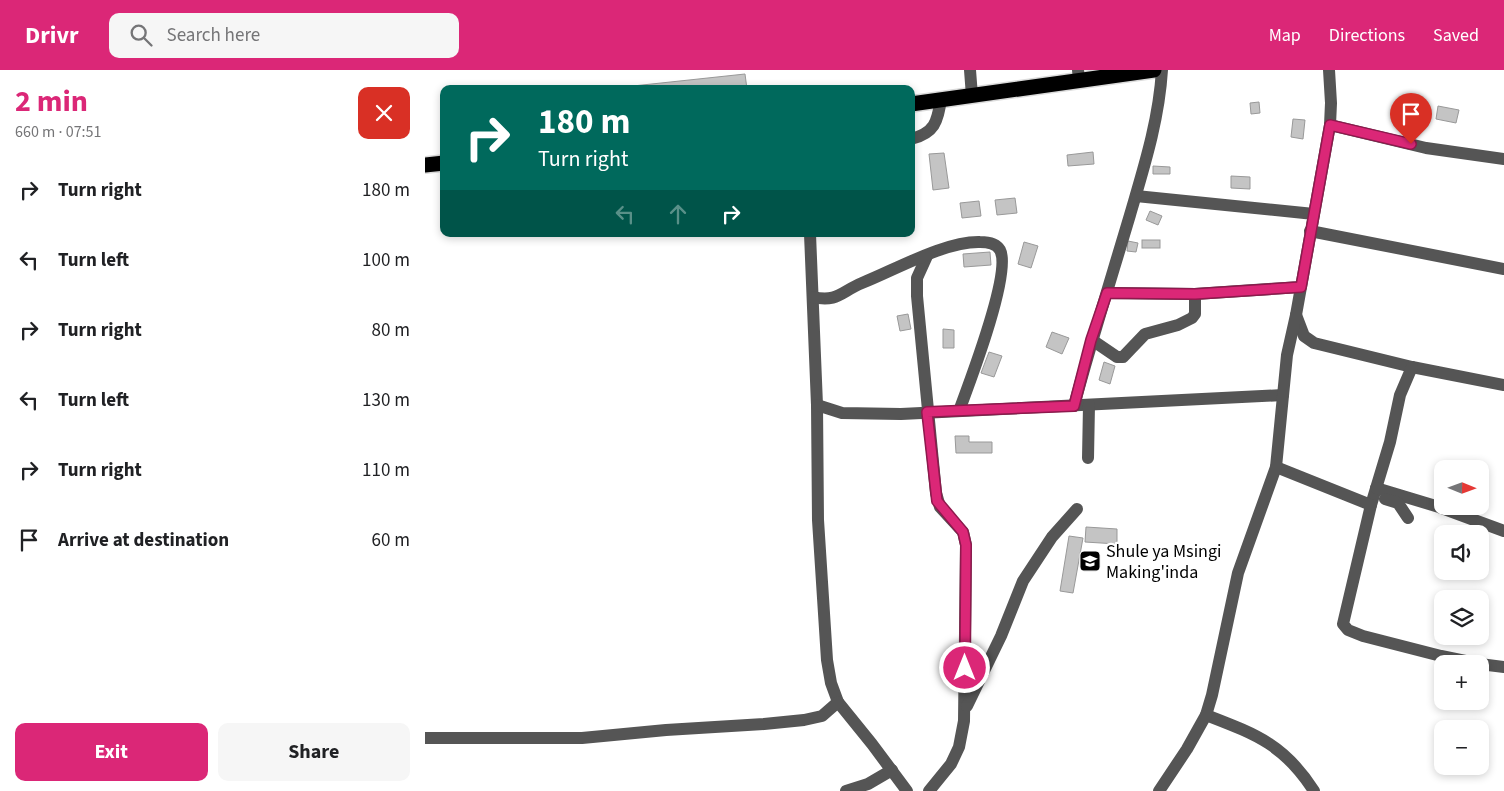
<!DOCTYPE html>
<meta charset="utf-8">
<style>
:root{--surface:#fff;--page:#f6f6f6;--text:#202124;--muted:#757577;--accent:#db2777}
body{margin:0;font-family:"Source Sans 3",sans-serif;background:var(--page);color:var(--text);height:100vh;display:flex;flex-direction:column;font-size:19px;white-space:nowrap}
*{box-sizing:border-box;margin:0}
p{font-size:16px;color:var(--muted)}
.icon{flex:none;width:28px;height:28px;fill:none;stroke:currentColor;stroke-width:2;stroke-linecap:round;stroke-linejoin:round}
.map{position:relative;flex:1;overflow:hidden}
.side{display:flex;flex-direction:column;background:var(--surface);width:425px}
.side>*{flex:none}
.guide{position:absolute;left:15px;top:15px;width:475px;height:152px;border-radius:10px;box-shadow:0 2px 8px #0003;background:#00695c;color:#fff;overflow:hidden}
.needle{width:32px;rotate:91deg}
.buttons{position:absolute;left:1009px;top:390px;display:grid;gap:10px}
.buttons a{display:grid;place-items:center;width:55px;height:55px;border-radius:10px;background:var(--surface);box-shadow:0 2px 8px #0003;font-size:25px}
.pin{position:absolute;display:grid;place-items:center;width:42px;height:42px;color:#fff;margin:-51px -21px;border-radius:50% 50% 50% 0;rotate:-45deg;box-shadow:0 0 5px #0007}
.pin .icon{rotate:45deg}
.me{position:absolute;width:55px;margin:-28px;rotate:0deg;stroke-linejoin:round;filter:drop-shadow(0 0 4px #0008)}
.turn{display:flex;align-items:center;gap:18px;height:105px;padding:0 15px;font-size:22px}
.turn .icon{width:65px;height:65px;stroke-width:2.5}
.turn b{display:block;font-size:35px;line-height:42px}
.lanes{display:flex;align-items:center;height:48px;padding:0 15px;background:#0003;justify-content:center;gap:25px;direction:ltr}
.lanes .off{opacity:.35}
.round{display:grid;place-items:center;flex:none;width:52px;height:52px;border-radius:10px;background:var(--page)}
.overview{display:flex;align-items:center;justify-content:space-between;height:85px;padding:0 15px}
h1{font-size:30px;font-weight:700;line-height:38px;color:var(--accent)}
.primary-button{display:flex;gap:10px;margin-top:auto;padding:10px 15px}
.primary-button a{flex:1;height:58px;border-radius:10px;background:var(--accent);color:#fff;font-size:20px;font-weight:700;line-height:58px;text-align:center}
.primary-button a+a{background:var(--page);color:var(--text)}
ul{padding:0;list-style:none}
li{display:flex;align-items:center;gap:15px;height:70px;padding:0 15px}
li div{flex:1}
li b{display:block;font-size:19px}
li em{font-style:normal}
header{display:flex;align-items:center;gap:30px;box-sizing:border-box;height:70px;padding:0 25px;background:var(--accent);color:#fff}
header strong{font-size:24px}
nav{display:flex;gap:28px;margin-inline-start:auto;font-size:18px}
.search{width:350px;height:45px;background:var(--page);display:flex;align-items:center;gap:12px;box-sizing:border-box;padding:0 18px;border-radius:10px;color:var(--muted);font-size:19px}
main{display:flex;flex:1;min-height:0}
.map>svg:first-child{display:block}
.building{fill:#c4c4c4;stroke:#999}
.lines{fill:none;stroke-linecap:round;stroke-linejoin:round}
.highway-casing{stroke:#dbdbdb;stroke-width:18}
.minor{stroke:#555;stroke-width:12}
.highway{stroke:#000;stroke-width:15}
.route-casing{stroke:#8e194d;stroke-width:12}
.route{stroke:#db2777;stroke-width:9}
.labels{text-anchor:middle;stroke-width:4.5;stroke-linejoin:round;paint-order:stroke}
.poi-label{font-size:18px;fill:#000;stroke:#fff;text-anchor:start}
</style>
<header>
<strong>Drivr</strong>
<div class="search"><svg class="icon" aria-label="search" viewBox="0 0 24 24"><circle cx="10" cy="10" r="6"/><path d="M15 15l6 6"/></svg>Search here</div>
<nav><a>Map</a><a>Directions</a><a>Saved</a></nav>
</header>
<main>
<section class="side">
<div class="overview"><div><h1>2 min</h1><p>660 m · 07:51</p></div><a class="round" style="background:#d93025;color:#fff"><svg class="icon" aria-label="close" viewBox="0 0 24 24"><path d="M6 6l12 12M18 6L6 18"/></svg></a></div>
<ul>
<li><svg class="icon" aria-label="right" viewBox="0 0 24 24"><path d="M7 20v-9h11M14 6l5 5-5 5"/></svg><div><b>Turn right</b></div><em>180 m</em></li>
<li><svg class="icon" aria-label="left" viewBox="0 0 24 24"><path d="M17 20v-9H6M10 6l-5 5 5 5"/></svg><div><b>Turn left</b></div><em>100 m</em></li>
<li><svg class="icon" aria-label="right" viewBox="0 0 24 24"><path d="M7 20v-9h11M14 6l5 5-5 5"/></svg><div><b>Turn right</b></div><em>80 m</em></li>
<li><svg class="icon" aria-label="left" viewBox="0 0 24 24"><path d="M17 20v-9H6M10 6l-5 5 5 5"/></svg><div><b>Turn left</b></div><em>130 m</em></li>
<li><svg class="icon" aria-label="right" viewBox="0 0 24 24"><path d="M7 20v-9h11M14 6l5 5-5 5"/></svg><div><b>Turn right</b></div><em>110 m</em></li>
<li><svg class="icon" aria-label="arrive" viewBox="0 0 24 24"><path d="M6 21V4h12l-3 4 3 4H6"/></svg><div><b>Arrive at destination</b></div><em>60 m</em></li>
</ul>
<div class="primary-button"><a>Exit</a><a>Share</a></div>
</section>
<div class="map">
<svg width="1079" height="721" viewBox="0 0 1079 721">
<rect width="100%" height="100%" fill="#fff"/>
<g class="building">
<path d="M320,4l2,15h-142z"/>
<path d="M834,32l1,11 -9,1 -1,-11z"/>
<path d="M1013,36l21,4 -3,13 -20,-4z"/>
<path d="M868,49l12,1 -2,19 -12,-2z"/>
<path d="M668,82l1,12 -26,2 -1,-11z"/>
<path d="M519,83l5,35 -16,2 -4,-36z"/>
<path d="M728,96l17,1v7h-17z"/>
<path d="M806,106l19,1v12l-19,-1z"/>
<path d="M590,128l2,15 -20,2 -2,-15z"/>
<path d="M554,131l2,15 -19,2 -2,-15z"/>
<path d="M725,141l12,5 -4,9 -12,-5z"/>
<rect x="717" y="170" width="18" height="8"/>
<path d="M703,171l10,2 -2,9 -9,-1z"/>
<path d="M599,172l14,4 -7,22 -13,-4z"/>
<path d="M565,182l1,13 -27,2 -1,-13z"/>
<path d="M483,244l3,15 -11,2 -3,-15z"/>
<path d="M518,259l11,1v18h-11z"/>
<path d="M627,262l17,6 -7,16 -16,-7z"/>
<path d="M564,282l13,4 -8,21 -13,-4z"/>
<path d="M679,292l11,4 -5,18 -11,-4z"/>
<path d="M530,366h14v6h23v11h-36z"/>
<path d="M661,457l31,2v15l-32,-2z"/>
<path d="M644,466l14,2 -10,55 -13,-2z"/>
</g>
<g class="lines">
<g class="highway-casing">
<g id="highway">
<path d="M486,34l243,-34"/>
<path d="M0,95l19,-2"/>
</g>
</g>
<g class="minor">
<path d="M545,0l2,26"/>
<path d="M653,0l1,10"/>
<path d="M905,55l96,23 78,11"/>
<path d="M486,69c24,-6 26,-17 30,-39"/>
<path d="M711,126l178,18"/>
<path d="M885,161l194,38"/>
<path d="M385,164l7,171 1,115 9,140 4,23 7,19 34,42 35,47"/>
<path d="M502,186l-10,22v18l19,197 4,14 23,25 3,13 -2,176 -5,26 -8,17 -22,27"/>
<path d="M682,223l88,1 105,-7"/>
<path d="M388,227c24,6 29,-6 49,-14 33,-13 83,-42 118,-41 7,0 16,1 20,8 12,22 -31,134 -41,161"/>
<path d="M871,245l8,21 10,7 98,24 92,18"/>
<path d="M667,270l25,17h6l22,-23 33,-9 14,-7 3,-4v-20"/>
<path d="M987,297l-12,28 -10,47 -19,63 -28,119 5,6 15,6 78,20 39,8"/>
<path d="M392,335l25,8 59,1 382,-19"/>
<path d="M649,336c17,-64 37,-127 56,-191 14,-48 29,-95 32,-145"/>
<path d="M663,388l1,-53"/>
<path d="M851,397l95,38"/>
<path d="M951,418l63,19 65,24"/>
<path d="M960,429l13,4 10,15"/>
<path d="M1055,594l24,3"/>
<path d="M542,636l34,-70 22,-55 29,-44 25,-28"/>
<path d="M781,645c49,19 78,29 108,76"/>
<path d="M0,668h157l84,-8 98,-6 40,-4 18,-4 16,-14"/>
<path d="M421,721l22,-7 24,-14"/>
<path d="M734,721l28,-42 19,-34 6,-20 26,-122 38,-106 11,-112 9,-40 34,-190 1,-22 -2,-33"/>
</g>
<use href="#highway" class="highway"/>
</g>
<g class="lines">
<g class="route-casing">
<path id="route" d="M540,598l1,-123 -3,-13 -26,-31 -10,-89 147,-6 17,-66 16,-47 88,1 106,-7 29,-162 81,19"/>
</g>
<use href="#route" class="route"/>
</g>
<defs>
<g id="school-square" transform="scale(1.125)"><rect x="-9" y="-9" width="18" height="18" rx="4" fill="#000" stroke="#fff"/><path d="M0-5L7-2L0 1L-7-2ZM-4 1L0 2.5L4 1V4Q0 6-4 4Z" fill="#fff"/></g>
</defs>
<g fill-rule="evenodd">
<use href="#school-square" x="665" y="491"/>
</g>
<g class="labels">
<g class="poi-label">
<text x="681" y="487">Shule ya Msingi<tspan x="681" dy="21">Making'inda</tspan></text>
</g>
</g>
</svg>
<div class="buttons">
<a><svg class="needle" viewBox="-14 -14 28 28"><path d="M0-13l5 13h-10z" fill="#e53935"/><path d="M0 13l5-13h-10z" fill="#757577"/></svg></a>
<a><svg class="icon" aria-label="sound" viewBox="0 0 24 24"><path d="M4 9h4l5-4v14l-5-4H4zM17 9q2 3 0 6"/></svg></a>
<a><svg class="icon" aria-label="layers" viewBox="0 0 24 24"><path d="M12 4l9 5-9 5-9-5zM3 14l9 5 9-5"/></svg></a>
<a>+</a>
<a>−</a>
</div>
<div class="pin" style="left:986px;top:74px;background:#d93025"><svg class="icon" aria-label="arrive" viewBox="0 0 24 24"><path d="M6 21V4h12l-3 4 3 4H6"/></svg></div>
<svg class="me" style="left:540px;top:598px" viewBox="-20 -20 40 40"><circle r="17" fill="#db2777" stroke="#fff" stroke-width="3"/><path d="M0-11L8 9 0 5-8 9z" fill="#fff"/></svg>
<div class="guide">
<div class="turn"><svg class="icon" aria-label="right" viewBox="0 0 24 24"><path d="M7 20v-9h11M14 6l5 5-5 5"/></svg><div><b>180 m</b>Turn right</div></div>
<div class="lanes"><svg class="icon off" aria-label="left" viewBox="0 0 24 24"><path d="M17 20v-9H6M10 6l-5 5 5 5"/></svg><svg class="icon off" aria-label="ahead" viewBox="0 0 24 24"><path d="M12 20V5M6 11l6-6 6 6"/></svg><svg class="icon" aria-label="right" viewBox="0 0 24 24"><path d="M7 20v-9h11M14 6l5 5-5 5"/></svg></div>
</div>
</div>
</main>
